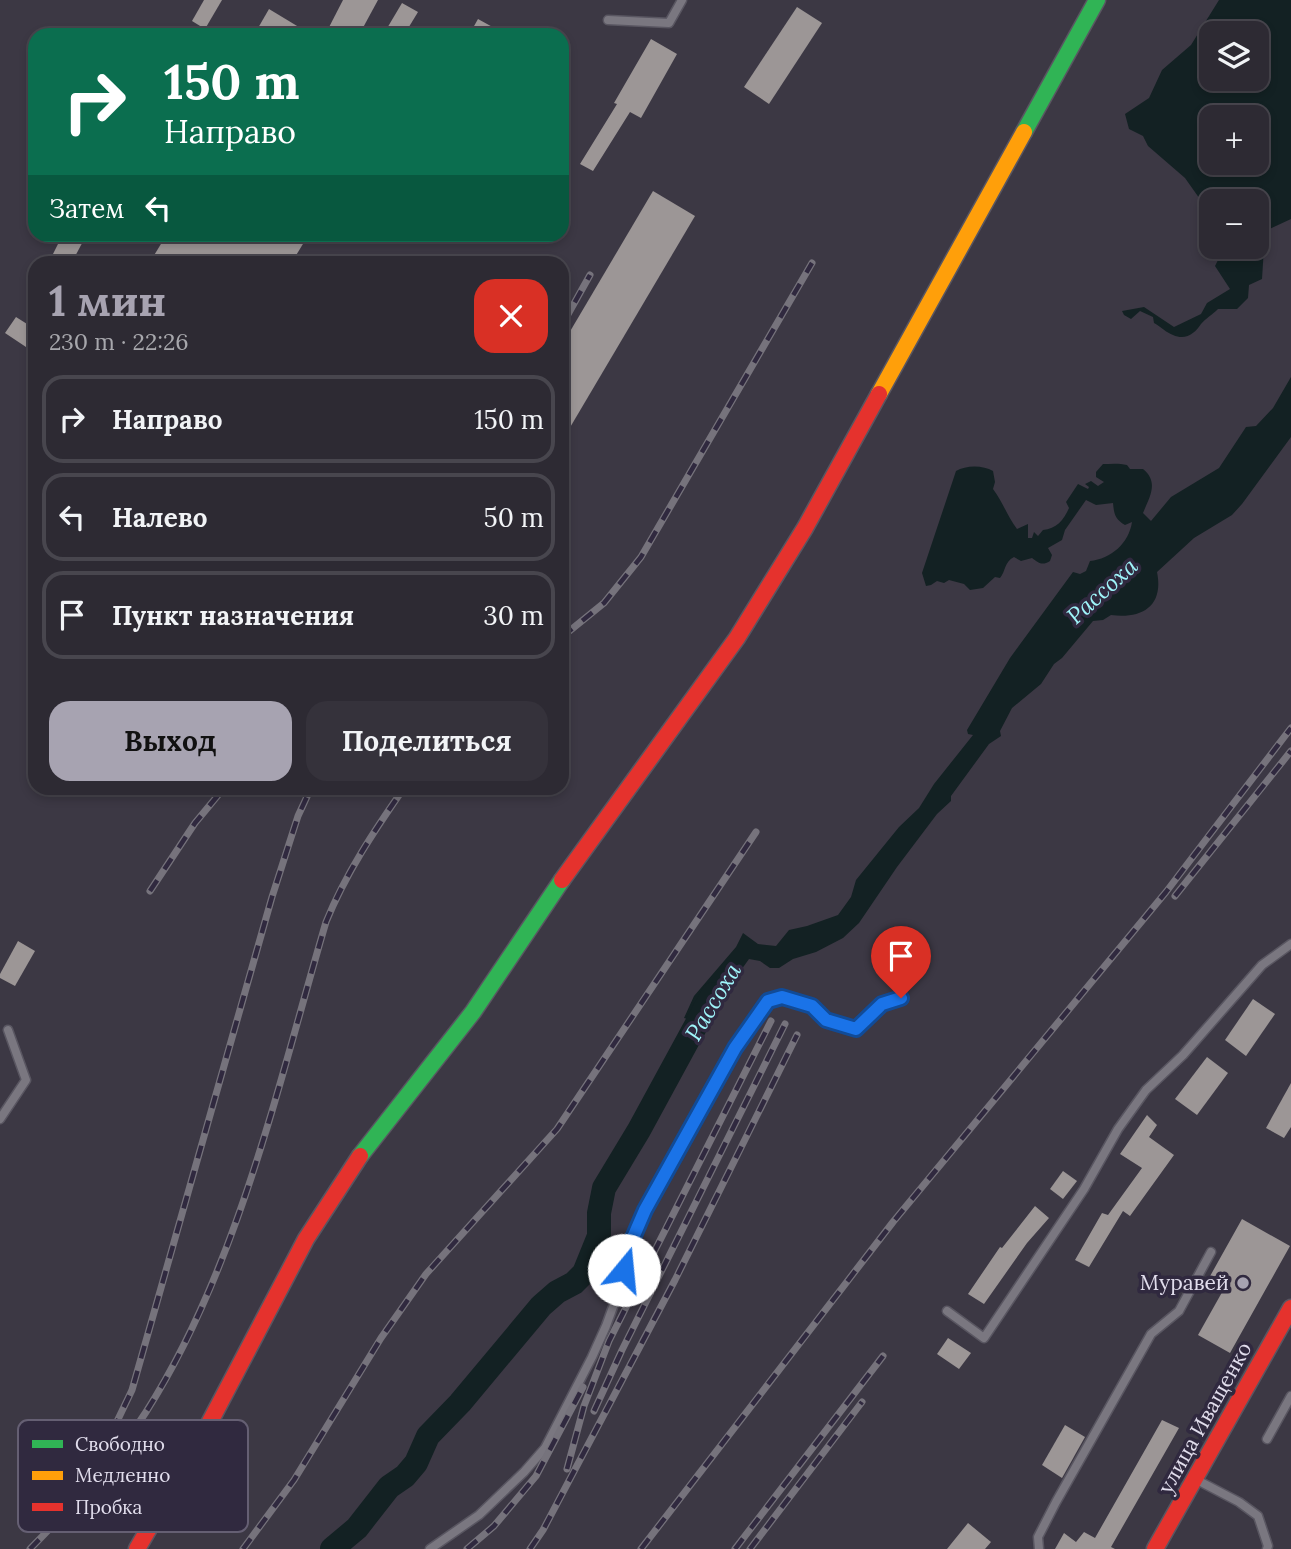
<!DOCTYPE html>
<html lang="ru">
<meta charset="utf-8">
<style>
:root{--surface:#2d2a33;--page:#35323b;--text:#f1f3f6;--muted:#a7a7ac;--line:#48464e;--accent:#a7a3b1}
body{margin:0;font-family:Lora,serif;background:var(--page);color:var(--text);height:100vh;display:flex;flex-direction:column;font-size:26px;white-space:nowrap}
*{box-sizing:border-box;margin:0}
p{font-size:23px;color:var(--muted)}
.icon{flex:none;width:38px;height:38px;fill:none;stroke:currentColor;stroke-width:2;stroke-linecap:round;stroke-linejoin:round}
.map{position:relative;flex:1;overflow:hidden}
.details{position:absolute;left:28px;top:256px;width:541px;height:539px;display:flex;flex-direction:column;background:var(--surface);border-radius:21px;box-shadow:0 4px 10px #0003,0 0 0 2px var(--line)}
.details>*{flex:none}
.guide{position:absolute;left:28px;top:28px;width:541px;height:214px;border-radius:21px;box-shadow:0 4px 10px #0003,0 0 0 2px var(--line);background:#0b6e4f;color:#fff;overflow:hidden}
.buttons{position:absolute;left:1199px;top:21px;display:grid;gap:14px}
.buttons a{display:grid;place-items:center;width:70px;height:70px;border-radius:14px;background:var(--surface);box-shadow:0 4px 10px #0003,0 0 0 2px var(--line);font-size:35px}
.pin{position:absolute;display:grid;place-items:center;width:60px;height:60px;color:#fff;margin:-72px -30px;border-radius:50% 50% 50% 0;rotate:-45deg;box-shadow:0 0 7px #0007}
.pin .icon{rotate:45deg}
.me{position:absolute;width:77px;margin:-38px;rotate:17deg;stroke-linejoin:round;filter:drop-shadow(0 0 5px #0008)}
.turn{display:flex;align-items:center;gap:24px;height:147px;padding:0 21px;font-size:32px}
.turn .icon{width:91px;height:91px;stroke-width:2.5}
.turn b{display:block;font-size:49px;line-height:60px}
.then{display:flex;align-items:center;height:66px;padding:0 21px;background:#0003;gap:14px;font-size:26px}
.round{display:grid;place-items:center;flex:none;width:74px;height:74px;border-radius:21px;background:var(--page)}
.headline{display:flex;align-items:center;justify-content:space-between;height:119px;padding:0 21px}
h1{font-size:42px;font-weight:800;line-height:52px;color:var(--accent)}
.cta{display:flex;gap:14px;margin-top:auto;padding:14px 21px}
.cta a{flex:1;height:80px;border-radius:21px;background:var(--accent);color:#111;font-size:28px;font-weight:800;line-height:80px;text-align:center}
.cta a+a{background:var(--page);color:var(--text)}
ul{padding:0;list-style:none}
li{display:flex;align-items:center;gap:21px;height:88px;margin:0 14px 10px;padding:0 7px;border:4px solid var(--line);border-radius:21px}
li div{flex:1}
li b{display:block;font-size:26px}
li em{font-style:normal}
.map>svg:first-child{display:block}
.water{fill:#132123;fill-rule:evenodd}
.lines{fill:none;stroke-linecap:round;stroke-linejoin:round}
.river{stroke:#132123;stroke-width:24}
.building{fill:#9c9696}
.lane-casing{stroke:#595661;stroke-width:11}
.fast-casing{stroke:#595661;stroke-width:19}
.slow-casing{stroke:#595661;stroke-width:19}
.jam-casing{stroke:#595661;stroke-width:19}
.lane{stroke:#7a7780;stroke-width:8}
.fast{stroke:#30b455;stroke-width:16}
.slow{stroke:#ff9f0a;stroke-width:16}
.jam{stroke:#e5322d;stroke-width:16}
.rail-casing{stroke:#76737c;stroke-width:7}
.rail{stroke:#30293f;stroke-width:4.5;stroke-dasharray:13;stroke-linecap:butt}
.route-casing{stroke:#114b97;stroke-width:18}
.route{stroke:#1a73e8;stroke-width:12}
.poi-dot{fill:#a7a3b1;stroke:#30293f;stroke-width:2.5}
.labels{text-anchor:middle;stroke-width:7;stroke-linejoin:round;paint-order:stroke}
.poi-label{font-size:21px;fill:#e1ddec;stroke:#30293f;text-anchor:end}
.street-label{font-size:21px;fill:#e1ddec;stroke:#30293f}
.water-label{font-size:23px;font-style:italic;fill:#9ff5fa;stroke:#30293f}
.key{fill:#30293f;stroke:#655f73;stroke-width:2}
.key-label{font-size:19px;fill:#e1ddec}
</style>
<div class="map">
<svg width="1291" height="1549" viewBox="0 0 1291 1549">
<rect width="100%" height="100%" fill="#3c3844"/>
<g class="water">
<path d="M1219,0h72v219l-26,12 -3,48 -13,6 -1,13 -11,11h-19c-5,5 -13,10 -17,15 -6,9 -15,17 -28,11 -6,-2 -12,-8 -19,-12l-1,-6 -13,-6 -9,8 -7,-4 -2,-4 22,-4 30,20 27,-13 6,-11 23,-14 -15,-23 7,-14 -2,-5h36v-46h-45v36l-3,-3 -6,-32 -17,-24 -37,-32 -5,-10 -14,-7 -4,-15 24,-16 13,-28 29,-25zM1211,33h45v46h-45zM1211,117h45v46h-45z"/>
<path d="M1291,377v60l-49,67 -10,11 -38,23 -37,34c7,34 -15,47 -46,43l-8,5 -10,1 -31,37 -8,6 -13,20 -29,24 -12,23 1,5 -12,8 -38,52v5l-14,13 -40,53 -38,56 -16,15 -27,14 -23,7 -14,9h-9l-10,-7 -11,-2 -23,32 -17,34 -25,-7 10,-22 42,-49 7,-14 15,11 18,2 13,-16 18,-4 31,-11 13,-18 5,-17 43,-53 20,-19 15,-24 39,-49 -5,-1 -1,-4 43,-72 63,-86 7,2 6,-3 4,-10c21,-2 39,-18 42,-39l-7,3c-10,-6 -11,-11 -12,-22l-17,2 -10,-5 -21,30 -3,10 -14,8 4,7 -2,6c-8,5 -11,2 -18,-3l-11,3 -7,-4c-10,5 -8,14 -14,21l-5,-1 -12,11 -13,2 -6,-6 -15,-4 -5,3 -7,-2 -6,4 -5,1 -4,-13 34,-102c10,-6 27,-6 37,0l2,11 -2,7c10,13 14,27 24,40l11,-5v14h4l2,-6 4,4 5,-6c13,-1 21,-10 26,-22l-3,-6 12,-18 10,5 1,-2 -4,-3 6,-3 7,5 6,-4 -8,-5v-5l7,-8c7,0 16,-1 24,1l3,4h13c16,13 7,27 0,44l8,8 20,-24 48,-29 27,-41 10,-1 17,-18z"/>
</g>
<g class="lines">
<path class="river" d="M332,1549l25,-21 32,-41 16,-11 11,-13 12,-27 32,-33 81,-97 16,-14 17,-9 10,-10 15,-37v-23l5,-25 35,-58 74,-136"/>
</g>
<g class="building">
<path d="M204,0h18l-17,29 -13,-8z"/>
<path d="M343,0h35l-19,35h-34z"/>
<path d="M402,3l16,9 -14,23h-21z"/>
<path d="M797,7l25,16 -53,81 -25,-17z"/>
<path d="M269,9l43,26h-58z"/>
<path d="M478,19l29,16h-38z"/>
<path d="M651,39l26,15 -36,64 -11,-6 -37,59 -13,-7 37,-60 -3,-1z"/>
<path d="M653,191l42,25 -133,225v-96z"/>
<path d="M63,234h24l-15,28h-8l-12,-6z"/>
<path d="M167,234h142l-17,28h-142z"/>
<path d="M16,317l19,12v24l-30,-20z"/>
<path d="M18,941l17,10 -20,35 -15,-8v-4z"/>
<path d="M1253,999l22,15 -29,42 -21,-16z"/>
<path d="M1207,1057l21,16 -31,42 -22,-16z"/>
<path d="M1291,1083v44l-7,11 -18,-10z"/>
<path d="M1147,1115l10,10 -8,12 25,18 -44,61 -7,-5 -34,56 -14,-7 27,-47 6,2 34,-47 -22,-14z"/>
<path d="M1063,1171l14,10 -14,18 -13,-10z"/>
<path d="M1035,1206l14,12 -22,25 -43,61 -16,-10 32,-47 2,1z"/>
<path d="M1242,1219l48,27 -60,107 -32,-18 27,-48 -16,-9z"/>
<path d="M948,1338l23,15 -12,16 -22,-15z"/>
<path d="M1162,1420l17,8 -68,119 4,2h-60l9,-16 12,9 8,-10 11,6z"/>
<path d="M1065,1425l20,12 -23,41 -20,-13z"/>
<path d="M968,1523l23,19 -6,7h-38z"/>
</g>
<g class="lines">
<g class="lane-casing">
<g id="lane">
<path d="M608,20l61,3 13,-23"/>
<path d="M0,1119l26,-39 -18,-50"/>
<path d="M947,1311l37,27 100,-149 34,-60 28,-39 37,-35 79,-90 29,-21"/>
<path d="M1267,1439l24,-43"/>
<path d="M1197,1480l42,22 19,14 10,30 -1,3"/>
<path d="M430,1549l49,-34 45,-43 21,-24 47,-91 14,-31 15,-41 5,-31 19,-44 90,-162 33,-47 14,-4 30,9 14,14 30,9 26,-24 19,-7"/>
<path d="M1039,1549l-1,-12 18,-35 95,-168 28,-23 32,-59"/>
</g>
</g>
<g class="fast-casing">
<g id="fast">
<path d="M1024,132l73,-132"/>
<path d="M360,1156l113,-144 89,-132"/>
</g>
</g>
<g class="slow-casing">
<path id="slow" d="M879,394l145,-262"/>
</g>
<g class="jam-casing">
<g id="jam">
<path d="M562,880l175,-242 68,-110 74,-134"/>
<path d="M137,1549l65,-112 104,-198 54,-83"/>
<path d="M1155,1549l136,-241"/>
</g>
</g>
<use href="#lane" class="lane"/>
<use href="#fast" class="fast"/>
<use href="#slow" class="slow"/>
<use href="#jam" class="jam"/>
<g class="rail-casing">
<g id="rail">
<path d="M562,325l28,-50"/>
<path d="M562,637l42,-34 37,-46 171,-294"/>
<path d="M150,891l45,-68 29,-35"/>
<path d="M1175,896l116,-145"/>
<path d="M594,1411l28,-61 163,-326"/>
<path d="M567,1469l17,-63 25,-65 162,-320"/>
<path d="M70,1496l41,-62 21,-44 140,-493 26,-81 13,-28"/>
<path d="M30,1549c42,-43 83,-85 116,-137 92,-145 132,-327 180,-490 20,-49 48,-91 78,-134"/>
<path d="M243,1549l51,-69 87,-142 45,-64 131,-145 199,-297"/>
<path d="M467,1549l27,-23 42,-50 47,-89"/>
<path d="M530,1549l13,-19 132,-250 122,-245"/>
<path d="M641,1549l252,-327 273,-330 125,-164"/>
<path d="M735,1549l148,-193"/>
<path d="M750,1549l112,-147"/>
</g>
</g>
<use href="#rail" class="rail"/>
</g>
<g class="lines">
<g class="route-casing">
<path id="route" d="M624,1270l2,-16 19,-44 90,-162 33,-47 14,-4 30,9 14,14 30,9 26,-25 19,-6"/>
</g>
<use href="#route" class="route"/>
</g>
<circle class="poi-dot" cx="1243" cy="1283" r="7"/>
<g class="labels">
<g class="poi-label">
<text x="1229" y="1290">Муравей</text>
</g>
<g class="street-label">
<text transform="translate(1205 1418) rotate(-61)" y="7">улица Иващенко</text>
</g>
<g class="water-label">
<text transform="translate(1102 591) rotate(-42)" y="8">Рассоха</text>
<text transform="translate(713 1002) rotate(-59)" y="8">Рассоха</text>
</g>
</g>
<rect x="18" y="1420" width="230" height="112" rx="10" class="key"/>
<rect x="32" y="1440" width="31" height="8" fill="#30b455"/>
<rect x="32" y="1471" width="31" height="9" fill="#ff9f0a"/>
<rect x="32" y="1503" width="31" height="8" fill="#e5322d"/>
<g class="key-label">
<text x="75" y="1451">Свободно</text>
<text x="75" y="1482">Медленно</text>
<text x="75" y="1514">Пробка</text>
</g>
</svg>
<div class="buttons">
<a><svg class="icon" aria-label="layers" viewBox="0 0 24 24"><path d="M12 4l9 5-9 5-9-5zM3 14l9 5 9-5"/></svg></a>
<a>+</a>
<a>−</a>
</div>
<div class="pin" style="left:901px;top:998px;background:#d93025"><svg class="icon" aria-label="arrive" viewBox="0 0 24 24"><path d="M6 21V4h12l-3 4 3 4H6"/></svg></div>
<svg class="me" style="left:624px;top:1270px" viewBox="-20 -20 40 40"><circle r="19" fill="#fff"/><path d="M0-13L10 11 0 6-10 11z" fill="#1a73e8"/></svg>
<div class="guide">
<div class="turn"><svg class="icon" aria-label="right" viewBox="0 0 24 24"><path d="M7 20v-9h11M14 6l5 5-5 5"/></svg><div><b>150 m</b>Направо</div></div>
<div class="then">Затем<svg class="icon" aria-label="left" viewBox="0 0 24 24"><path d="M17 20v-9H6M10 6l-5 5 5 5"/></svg></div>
</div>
<section class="details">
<div class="headline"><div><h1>1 мин</h1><p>230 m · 22:26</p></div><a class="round" style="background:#d93025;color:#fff"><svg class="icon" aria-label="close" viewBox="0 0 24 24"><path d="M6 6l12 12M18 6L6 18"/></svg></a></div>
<ul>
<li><svg class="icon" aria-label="right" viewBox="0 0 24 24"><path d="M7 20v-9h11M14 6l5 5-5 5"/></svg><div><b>Направо</b></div><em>150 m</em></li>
<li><svg class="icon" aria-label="left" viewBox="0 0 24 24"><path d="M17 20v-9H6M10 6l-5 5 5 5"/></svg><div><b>Налево</b></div><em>50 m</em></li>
<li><svg class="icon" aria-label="arrive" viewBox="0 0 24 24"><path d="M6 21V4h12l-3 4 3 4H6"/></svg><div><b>Пункт назначения</b></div><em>30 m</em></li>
</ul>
<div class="cta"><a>Выход</a><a>Поделиться</a></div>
</section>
</div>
